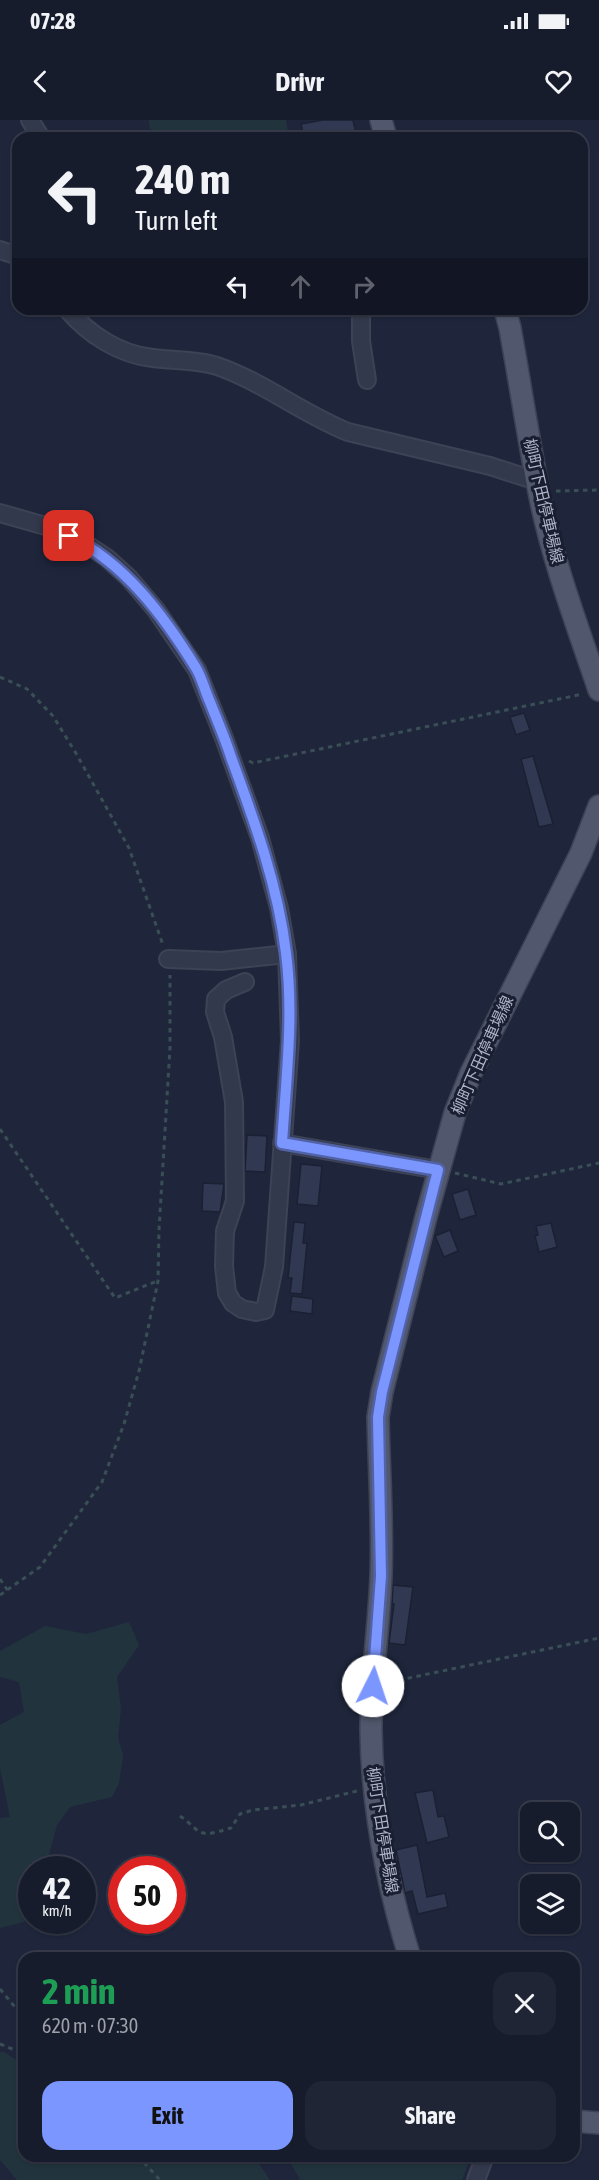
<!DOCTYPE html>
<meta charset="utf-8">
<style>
:root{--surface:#171c2d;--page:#202535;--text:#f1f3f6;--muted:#9ea1aa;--line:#363a49;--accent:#7c96ff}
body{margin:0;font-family:"Asap Condensed","Noto Sans JP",sans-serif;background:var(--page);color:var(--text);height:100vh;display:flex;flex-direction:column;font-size:22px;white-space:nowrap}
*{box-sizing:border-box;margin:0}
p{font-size:20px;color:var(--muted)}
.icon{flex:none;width:33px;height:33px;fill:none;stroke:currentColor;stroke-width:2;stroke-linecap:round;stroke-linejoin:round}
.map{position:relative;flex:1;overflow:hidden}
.drawer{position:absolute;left:18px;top:1832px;width:562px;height:210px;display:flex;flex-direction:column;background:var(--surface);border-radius:18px;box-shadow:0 2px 4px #0004,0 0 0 2px var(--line)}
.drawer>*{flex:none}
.guide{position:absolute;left:12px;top:12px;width:576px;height:183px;border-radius:18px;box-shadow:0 2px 4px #0004,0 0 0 2px var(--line);background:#171c2d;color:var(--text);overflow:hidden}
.tools{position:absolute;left:520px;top:1682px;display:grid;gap:12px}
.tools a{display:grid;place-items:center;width:60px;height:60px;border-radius:12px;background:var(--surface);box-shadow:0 2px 4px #0004,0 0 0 2px var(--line);font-size:30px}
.speed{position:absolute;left:18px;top:1736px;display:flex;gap:12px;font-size:30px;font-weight:700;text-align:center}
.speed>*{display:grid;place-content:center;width:78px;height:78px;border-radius:50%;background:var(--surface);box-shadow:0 2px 4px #0004,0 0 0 2px var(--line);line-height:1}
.speed small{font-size:15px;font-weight:400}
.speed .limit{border:9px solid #d22;background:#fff;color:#111}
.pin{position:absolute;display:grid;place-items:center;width:51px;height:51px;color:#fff;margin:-26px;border-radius:12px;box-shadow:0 3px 9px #0006}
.me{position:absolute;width:66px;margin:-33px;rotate:4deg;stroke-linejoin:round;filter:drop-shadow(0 0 4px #0008)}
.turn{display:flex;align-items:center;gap:21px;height:126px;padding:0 24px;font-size:27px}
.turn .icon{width:78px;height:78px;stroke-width:2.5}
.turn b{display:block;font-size:42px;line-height:51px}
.lanes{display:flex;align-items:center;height:57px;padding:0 24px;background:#0003;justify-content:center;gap:30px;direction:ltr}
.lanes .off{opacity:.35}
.round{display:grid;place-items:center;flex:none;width:63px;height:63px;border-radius:18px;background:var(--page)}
.overview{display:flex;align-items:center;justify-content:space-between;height:102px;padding:0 24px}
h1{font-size:36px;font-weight:700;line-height:45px;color:#1e9e55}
.cta{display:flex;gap:12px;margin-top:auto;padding:12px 24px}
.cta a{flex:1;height:69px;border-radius:18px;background:var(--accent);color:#111;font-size:24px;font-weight:700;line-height:69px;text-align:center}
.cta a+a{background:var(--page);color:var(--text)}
.status{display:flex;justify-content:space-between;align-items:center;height:42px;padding:0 30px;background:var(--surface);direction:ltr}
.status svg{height:16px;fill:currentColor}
header{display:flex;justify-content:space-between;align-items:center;height:78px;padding:0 24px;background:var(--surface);font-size:27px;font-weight:700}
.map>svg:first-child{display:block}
.green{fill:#21343d}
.building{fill:#313952;stroke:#1b2033;stroke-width:1.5}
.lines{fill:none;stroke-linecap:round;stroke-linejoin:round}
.minor-casing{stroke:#3d4255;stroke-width:20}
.major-casing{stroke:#3d4255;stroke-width:24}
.path{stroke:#3a4e55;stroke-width:3;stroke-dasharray:4.5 4.5;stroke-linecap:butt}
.minor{stroke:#33394c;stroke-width:16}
.major{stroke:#51576c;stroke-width:21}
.route-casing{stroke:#5162a6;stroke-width:15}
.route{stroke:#7c96ff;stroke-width:10}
.labels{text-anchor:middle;stroke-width:6;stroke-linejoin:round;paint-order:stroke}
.street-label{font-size:16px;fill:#aeb3c8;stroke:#191e30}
</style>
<div class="status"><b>07:28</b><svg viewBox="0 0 49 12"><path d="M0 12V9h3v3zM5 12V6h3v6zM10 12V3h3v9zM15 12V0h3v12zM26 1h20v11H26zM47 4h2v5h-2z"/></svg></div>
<header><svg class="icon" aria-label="back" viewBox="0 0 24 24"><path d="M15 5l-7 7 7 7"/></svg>Drivr<svg class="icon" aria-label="heart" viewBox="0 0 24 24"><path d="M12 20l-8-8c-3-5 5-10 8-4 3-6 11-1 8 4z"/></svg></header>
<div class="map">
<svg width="599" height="2060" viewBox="0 0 599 2060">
<rect width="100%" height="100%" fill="#1f263c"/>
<g class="green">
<path d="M149,0h137l3,18c-32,0 -115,7 -139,-9z"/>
<path d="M129,1502l10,23 -22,32 4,32 -3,29 5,17 -4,28 -7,14 -42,10 -13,18 -12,44h-13l-1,51 -31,8v-110l10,-1 -10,-49v-43l24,-13 -5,-30 -19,-5v-26l45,-25 41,8z"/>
<path d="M0,1932h4l20,13v91h230l16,24h-253l-17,-20z"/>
<path d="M293,2036h178l-9,24h-164l2,-1 -9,-15z"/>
</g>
<g class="building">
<path d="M323,0h30l4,18h-53l-3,-14z"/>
<path d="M524,593l6,17 -14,5 -6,-18z"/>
<path d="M533,636l20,68 -14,3 -18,-68z"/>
<path d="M247,1015l20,1 -2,36 -20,-1z"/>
<path d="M301,1044l21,2 -4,40 -21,-2z"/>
<path d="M203,1063l21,1 -4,28 -18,-1z"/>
<path d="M468,1069l8,26 -16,5 -8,-26z"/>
<path d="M294,1102l11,1 -2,20h4l-5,51 -12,-1 2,-15h-4z"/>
<path d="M551,1103l6,24 -18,5 -4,-16 3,-1 -2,-9z"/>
<path d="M450,1110l8,21 -14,6 -9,-21z"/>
<path d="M292,1176l21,3 -1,15 -22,-3z"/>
<path d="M393,1465l20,2 -8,58 -16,-2 5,-39h-2z"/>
<path d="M433,1670l5,27 6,-1 5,21 -22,6 -12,-50z"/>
<path d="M417,1725l10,52 18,-4 3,14 -30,7 -6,-23 -7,2 -9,-43z"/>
</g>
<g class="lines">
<g class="minor-casing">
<g id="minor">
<path d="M30,0l11,18"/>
<path d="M0,130l18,6"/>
<path d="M67,189c21,25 53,46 86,49 21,3 43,1 64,8 46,16 86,48 131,66l142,34 37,12h10"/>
<path d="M361,189v32l6,39"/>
<path d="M0,393l56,16 27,13 24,16 22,20 27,32 41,60 27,68 36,100 19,70 8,46 3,86 -16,227 -9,43 -9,2 -14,-3 -9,-6 -6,-10 -3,-27 1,-35 10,-30 -1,-99 -11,-65 -8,-25 1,-13 10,-9 19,-8"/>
<path d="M168,839l53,2 66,-7"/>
<path d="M282,1023l156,27"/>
<path d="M476,2060l9,-24"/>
</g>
</g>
<g class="major-casing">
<g id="major">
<path d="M381,0l5,18"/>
<path d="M505,189l5,19c10,55 18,109 29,164 13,67 38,133 60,198"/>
<path d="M410,1838c-23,-74 -38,-151 -39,-228 0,-52 8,-103 10,-154 2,-53 -2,-106 -3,-159l4,-25 44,-175 29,-104 16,-40 110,-220 18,-47"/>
<path d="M574,2001l25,2"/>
</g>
</g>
<g class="path">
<path d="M556,371l43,-1"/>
<path d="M0,557l27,12 26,27 24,39 52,93 34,97"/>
<path d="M249,641l4,2 330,-69"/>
<path d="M0,1009l115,169 42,-17"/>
<path d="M455,1053l46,11 98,-21"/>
<path d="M0,1459l8,12"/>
<path d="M0,1475l40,-28 62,-85 22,-58 15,-53 19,-90 1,-51 11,-182v-73"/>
<path d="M390,1562l209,-44"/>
<path d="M180,1696c8,5 13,12 20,16 8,4 23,-2 31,-4l9,-14 13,-4 48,-5 56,-14"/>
<path d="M0,1869l24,29"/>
<path d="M0,1924l24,10"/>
<path d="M138,2036l22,24"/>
</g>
<use href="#minor" class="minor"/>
<use href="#major" class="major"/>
</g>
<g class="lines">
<g class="route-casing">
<path id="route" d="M69,416c56,27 95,80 127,132 6,10 9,23 14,34 7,18 15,36 21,55 23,63 47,128 55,196 8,63 0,127 -4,190l156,27 -56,222 -4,25 3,159 -8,110"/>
</g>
<use href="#route" class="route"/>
</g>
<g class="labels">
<g class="street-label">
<text transform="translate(544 381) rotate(77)" y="6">柳町下田停車場線</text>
<text transform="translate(482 935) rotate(-66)" y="6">柳町下田停車場線</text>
<text transform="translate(383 1710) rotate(81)" y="6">柳町下田停車場線</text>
</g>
</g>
</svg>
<div class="tools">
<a><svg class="icon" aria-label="search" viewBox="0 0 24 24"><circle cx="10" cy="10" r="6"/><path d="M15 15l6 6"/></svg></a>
<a><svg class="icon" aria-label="layers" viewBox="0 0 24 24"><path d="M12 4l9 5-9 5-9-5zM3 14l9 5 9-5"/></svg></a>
</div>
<div class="speed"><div>42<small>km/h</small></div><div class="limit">50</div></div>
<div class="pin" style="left:69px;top:416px;background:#d93025"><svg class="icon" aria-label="arrive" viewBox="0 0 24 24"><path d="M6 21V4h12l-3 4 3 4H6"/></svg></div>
<svg class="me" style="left:373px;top:1566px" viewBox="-20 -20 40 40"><circle r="19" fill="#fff"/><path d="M0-13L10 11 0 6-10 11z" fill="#7c96ff"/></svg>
<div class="guide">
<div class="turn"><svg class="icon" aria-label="left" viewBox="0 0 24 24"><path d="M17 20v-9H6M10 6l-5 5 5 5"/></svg><div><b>240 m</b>Turn left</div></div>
<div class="lanes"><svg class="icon" aria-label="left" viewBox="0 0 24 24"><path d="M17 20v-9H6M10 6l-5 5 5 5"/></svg><svg class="icon off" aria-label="ahead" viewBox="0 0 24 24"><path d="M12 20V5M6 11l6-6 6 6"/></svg><svg class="icon off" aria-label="right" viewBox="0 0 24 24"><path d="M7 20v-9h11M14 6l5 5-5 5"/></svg></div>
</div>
<section class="drawer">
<div class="overview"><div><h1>2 min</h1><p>620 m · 07:30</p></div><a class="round"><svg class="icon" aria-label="close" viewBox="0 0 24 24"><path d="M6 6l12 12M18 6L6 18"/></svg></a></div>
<div class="cta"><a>Exit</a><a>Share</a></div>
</section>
</div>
